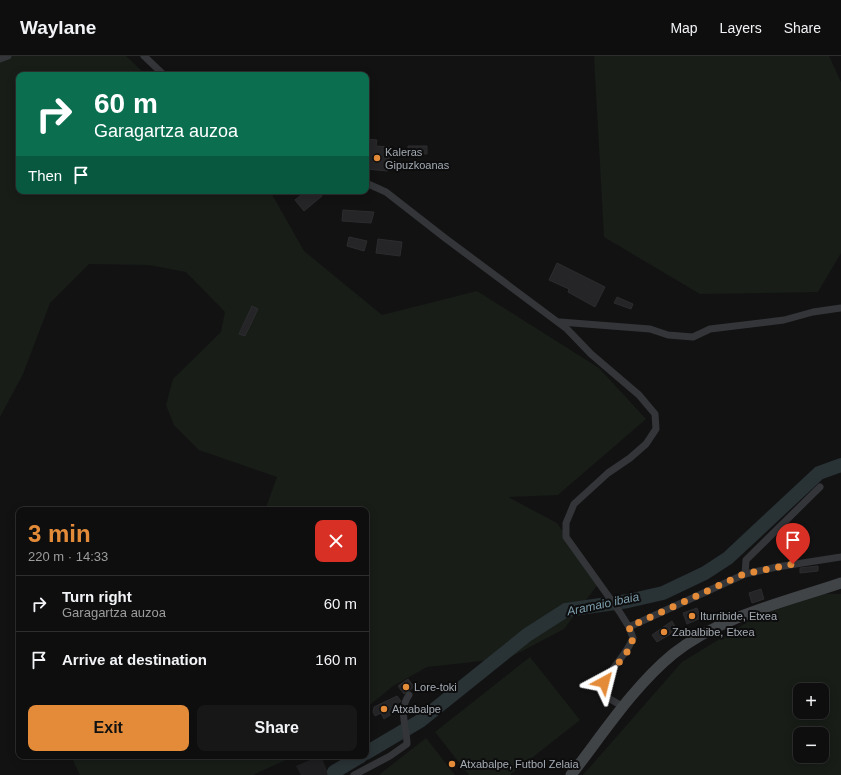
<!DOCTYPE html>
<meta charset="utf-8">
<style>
:root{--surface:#0e0e0e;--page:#171717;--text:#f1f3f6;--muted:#9b9c9e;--line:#2e2e2e;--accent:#e38b39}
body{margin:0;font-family:Arial,sans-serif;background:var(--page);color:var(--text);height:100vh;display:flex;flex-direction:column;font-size:15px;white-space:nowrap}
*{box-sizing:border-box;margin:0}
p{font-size:13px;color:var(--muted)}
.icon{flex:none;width:22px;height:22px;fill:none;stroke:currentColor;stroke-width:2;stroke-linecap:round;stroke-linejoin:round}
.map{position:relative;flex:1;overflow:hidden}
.side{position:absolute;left:16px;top:451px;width:353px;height:252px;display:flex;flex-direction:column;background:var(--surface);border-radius:8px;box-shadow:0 2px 10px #0003,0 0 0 1px var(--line)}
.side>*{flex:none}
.hud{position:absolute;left:16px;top:16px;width:353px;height:122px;border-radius:8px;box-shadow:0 2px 10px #0003,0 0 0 1px var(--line);background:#0b6e4f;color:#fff;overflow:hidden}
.controls{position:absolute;left:793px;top:627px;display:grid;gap:8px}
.controls a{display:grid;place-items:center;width:36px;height:36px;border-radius:8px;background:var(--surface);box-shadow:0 2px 10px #0003,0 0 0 1px var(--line);font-size:20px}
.pin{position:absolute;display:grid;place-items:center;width:34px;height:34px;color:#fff;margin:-41px -17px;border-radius:50% 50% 50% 0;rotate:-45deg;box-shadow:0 0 4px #0007}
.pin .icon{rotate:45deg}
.me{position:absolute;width:44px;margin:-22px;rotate:38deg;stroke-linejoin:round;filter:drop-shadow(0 0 3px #0008)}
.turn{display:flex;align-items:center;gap:14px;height:84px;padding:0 12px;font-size:18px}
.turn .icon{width:52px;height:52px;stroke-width:2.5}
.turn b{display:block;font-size:28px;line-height:34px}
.then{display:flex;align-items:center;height:38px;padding:0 12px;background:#0003;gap:8px;font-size:15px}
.round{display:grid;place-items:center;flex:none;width:42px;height:42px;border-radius:8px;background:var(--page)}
.head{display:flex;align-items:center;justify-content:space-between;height:68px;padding:0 12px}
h1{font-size:24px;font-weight:600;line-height:30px;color:var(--accent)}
.button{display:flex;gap:8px;margin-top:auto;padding:8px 12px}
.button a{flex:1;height:46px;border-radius:8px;background:var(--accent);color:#111;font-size:16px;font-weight:600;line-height:46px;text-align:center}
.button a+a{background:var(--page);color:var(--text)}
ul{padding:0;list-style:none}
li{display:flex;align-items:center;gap:12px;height:56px;padding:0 12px;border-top:1px solid var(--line)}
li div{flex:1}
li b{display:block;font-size:15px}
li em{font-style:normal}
header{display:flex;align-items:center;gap:24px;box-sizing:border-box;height:56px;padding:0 20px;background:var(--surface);border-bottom:1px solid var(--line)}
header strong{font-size:19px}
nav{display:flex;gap:22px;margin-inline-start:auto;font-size:14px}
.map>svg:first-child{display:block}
.built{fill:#1e1e20}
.green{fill:#181d18;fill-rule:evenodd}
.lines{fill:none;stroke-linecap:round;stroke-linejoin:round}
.river{stroke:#293235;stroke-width:14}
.building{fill:#252527;stroke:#2c2c2f}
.minor{stroke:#333538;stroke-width:7}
.secondary{stroke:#414447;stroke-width:11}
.route{stroke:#e38b39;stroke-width:7;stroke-dasharray:0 12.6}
.poi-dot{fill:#e38b39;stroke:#0d0d0e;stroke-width:1.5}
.labels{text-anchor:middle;stroke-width:4;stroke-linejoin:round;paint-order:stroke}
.poi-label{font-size:11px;fill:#a4abb3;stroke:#0d0d0e;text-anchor:start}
.water-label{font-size:12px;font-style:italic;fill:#7d9eac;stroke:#0d0d0e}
</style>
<header>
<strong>Waylane</strong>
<nav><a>Map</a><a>Layers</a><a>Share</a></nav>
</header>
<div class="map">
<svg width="841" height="719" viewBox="0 0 841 719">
<rect width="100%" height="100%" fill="#121213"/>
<path class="built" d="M319,700h2l8,19h-28l-5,-9z"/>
<g class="green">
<path d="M0,0h126l20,19h-127v116h251l34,60 78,64 95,-24 122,77 47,51 -88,76 -50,2 49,26 42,60 -35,46 -55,29 -82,9 -34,19 -27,22v-198h-101l12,-33 -78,-27 -25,-25 -8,-20 7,-26 48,-47 4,-20 -39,-40 -37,-7 -60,-1 -39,39 -27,71 -23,43z"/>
<path d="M594,0h235l12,26v171l-23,39 -118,2 -96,-57z"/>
<path d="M820,538h21v181h-258l99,-113 72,-44zM800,634h22v22h-22zM800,678h22v22h-22z"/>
<path d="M530,601l50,63 -70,55h-41l-34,-43z"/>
<path d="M426,682l29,37h-76z"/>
<path d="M71,700h223l-41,19h-173z"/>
</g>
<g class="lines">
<g class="river">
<path d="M366,697l54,-32 107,-86 39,-25 62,-9 35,-8 42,-20 23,-15 91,-85 22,-8"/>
<path d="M334,716l27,-16"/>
</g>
</g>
<g class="building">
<path d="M366,83l11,1 -1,6 14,1 -2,24 -22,-2z"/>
<path d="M408,90h19v8l-19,-1z"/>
<path d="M306,135h12l4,5 -18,15 -9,-11z"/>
<path d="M343,154l31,2 -3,11 -29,-2z"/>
<path d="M349,181l18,4 -3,10 -17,-5z"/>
<path d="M378,183l24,3 -2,14 -24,-3z"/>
<path d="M557,207l48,24 -10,20 -27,-15 1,-3 -20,-9z"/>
<path d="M617,241l16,7 -2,5 -17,-6z"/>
<path d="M252,250l6,3 -13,27 -6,-2z"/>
<path d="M818,510v5l-18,2v-5z"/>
<path d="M761,533l3,10 -12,4 -3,-10z"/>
<path d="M697,552l4,10 -14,6 -4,-11z"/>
<path d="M672,565l5,9 -20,12 -5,-7z"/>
<path d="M408,623l6,8 -10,7 -6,-8z"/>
<path d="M397,640l4,5 -8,6 3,4 -12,8 -3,-6 -6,3 -2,-4 1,-5z"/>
</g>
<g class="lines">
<g class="minor">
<path d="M144,0l20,19"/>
<path d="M0,3l8,-3"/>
<path d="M366,127l20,9 59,46 122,91 24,25 48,41 16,19 1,15 -10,15 -16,14 -22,15 -34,31 -8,19v14l53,74 10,16 4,11c-7,19 -27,33 -31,54l6,6 16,9"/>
<path d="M560,266l90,7 18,6 25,2 17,-8 74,-9 29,-8 28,-4"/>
<path d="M745,518l1,-14 74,-73"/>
<path d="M629,571l116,-53 32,-7 64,-10"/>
<path d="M354,719l36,-19 17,-12c0,-16 -9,-34 2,-49"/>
</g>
<path class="secondary" d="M571,719c32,-41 62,-88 102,-121 48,-38 112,-52 168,-71"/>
</g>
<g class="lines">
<path class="route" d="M604,626l26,-34 3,-10 -4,-11 115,-53 49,-10"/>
</g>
<g class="poi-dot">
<circle cx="377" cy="102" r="4"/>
<circle cx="692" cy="560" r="4"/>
<circle cx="664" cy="576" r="4"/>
<circle cx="406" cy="631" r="4"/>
<circle cx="384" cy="653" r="4"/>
<circle cx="452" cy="708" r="4"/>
</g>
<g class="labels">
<g class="poi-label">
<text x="385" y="100">Kaleras<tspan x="385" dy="13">Gipuzkoanas</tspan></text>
<text x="700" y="564">Iturribide, Etxea</text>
<text x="672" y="580">Zabalbibe, Etxea</text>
<text x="414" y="635">Lore-toki</text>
<text x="392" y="657">Atxabalpe</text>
<text x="460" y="712">Atxabalpe, Futbol Zelaia</text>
</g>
<g class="water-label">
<text transform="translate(603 548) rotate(-12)" y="4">Aramaio ibaia</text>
</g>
</g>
</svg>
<div class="controls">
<a>+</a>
<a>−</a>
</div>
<div class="pin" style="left:793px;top:508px;background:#d93025"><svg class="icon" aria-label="arrive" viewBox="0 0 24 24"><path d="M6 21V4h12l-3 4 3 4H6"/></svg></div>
<svg class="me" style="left:604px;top:626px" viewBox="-20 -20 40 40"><path d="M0-17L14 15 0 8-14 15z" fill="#e38b39" stroke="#fff" stroke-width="4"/></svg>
<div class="hud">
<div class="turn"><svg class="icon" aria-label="right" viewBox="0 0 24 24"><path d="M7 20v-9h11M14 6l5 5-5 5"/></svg><div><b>60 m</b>Garagartza auzoa</div></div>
<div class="then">Then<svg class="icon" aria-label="arrive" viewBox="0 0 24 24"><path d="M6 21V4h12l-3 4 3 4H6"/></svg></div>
</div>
<section class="side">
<div class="head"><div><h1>3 min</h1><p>220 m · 14:33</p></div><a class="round" style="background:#d93025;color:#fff"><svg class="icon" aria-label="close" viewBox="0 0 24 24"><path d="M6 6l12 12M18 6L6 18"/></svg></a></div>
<ul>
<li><svg class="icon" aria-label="right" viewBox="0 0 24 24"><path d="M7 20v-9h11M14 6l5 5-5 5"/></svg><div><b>Turn right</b><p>Garagartza auzoa</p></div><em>60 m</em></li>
<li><svg class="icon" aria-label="arrive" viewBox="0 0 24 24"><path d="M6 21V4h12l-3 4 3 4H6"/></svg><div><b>Arrive at destination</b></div><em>160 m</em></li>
</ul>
<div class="button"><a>Exit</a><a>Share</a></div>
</section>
</div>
